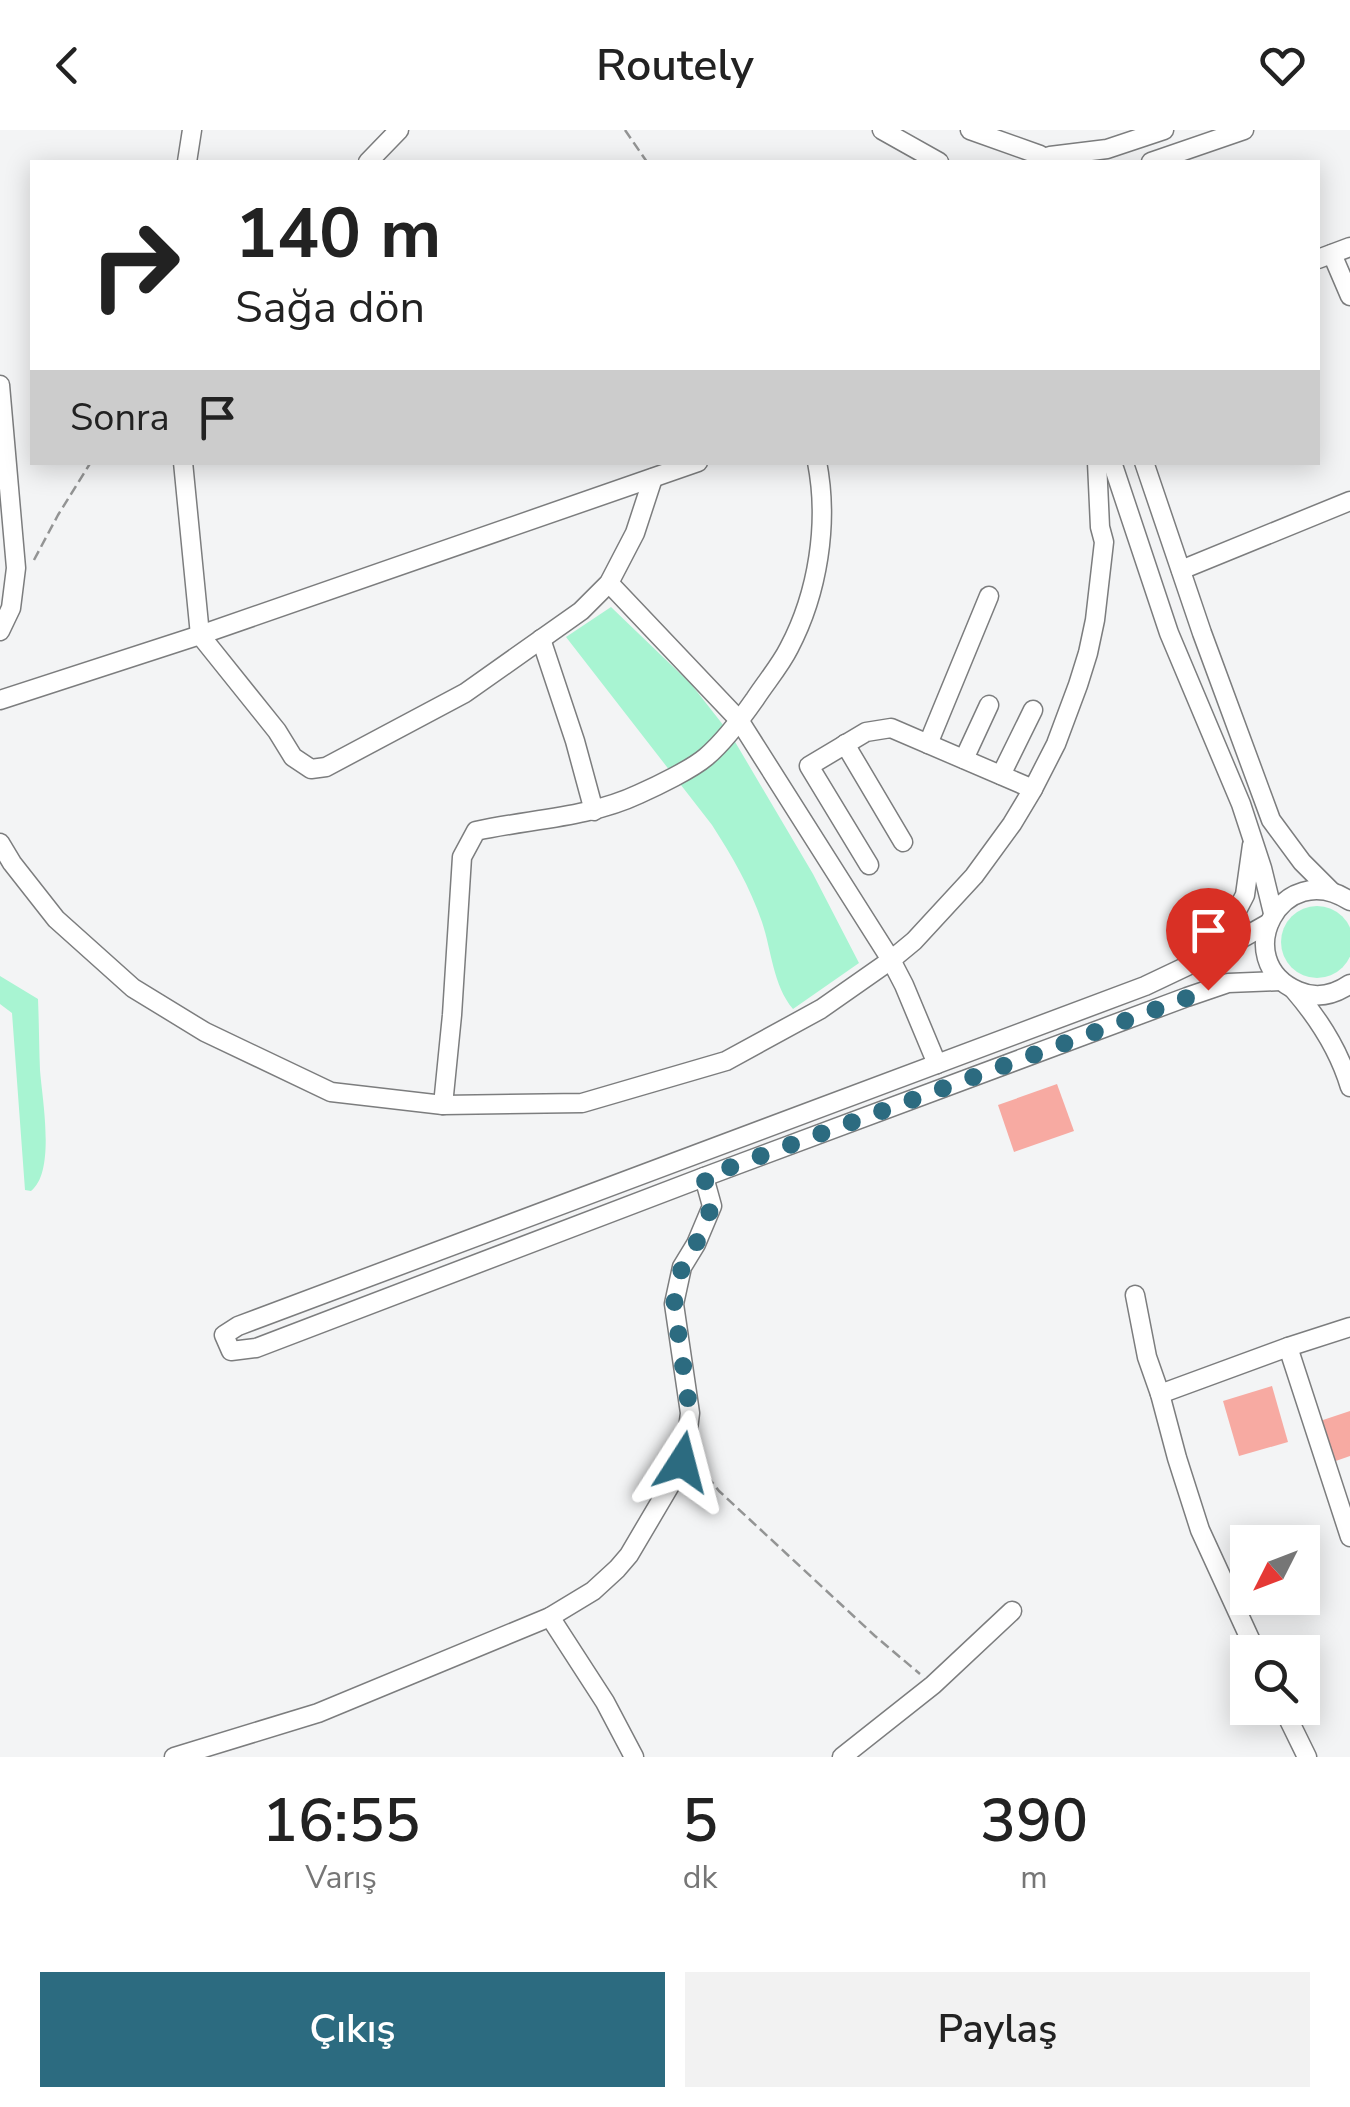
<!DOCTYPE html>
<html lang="tr">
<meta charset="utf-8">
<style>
:root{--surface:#fff;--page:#f2f2f2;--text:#222;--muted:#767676;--accent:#2c6b80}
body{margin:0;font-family:"Nunito Sans",sans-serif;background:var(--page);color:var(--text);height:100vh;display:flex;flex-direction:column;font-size:38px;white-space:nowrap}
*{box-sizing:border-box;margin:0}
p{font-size:32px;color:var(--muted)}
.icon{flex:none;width:55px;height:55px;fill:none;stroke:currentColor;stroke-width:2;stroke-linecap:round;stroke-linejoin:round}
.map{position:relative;height:1627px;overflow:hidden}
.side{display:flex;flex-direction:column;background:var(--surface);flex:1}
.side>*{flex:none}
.banner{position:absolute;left:30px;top:30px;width:1290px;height:305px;border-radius:0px;box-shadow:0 5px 25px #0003;background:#fff;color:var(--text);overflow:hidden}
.needle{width:65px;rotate:228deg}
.controls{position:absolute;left:1230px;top:1395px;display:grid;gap:20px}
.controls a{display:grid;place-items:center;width:90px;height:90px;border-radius:0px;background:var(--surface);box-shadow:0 5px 25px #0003;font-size:50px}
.pin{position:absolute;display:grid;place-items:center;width:85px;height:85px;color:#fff;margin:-102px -42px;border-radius:50% 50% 50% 0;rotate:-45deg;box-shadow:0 0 10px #0007}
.pin .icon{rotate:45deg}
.me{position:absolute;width:110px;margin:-55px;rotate:9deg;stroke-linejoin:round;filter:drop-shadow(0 0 8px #0008)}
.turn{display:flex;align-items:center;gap:35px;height:210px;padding:0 40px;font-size:45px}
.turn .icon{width:130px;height:130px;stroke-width:2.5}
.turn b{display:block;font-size:70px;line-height:85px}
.then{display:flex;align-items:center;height:95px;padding:0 40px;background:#0003;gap:20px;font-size:38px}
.eta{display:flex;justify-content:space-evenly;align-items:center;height:170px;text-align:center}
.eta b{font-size:60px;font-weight:600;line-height:70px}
.action{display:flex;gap:20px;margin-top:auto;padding:20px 40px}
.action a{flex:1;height:115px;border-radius:0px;background:var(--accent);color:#fff;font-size:40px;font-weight:600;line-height:115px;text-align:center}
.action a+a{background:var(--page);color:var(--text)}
header{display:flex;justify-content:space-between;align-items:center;height:130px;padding:0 40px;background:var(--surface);font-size:45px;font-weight:600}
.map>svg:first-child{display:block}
.green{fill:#a8f4d2}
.building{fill:#f7aaa2}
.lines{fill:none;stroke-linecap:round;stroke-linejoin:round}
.minor-casing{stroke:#7c7d7e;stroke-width:21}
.path{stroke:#939494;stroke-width:2.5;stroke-dasharray:10 5;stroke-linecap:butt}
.minor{stroke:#fff;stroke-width:18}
.route{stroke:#2c6b80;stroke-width:18;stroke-dasharray:0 32.4}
</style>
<header><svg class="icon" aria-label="back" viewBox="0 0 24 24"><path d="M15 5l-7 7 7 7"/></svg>Routely<svg class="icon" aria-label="heart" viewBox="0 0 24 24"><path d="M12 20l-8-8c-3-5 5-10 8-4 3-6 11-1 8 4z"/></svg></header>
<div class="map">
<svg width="1350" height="1627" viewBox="0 0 1350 1627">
<rect width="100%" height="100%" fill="#f3f4f5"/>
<g class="green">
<path d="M611,477l80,77 40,51 82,139 46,89 -66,46c-20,-24 -21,-57 -31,-87 -12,-35 -30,-66 -50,-97l-146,-188z"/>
<circle cx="1317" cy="812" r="36"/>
<path d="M0,846l38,23c1,23 1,47 2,71 2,28 16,102 -9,121l-6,-1 -13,-177 -12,-9z"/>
</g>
<g class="building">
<path d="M1057,954l17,47 -60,21 -16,-47z"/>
<path d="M1272,1256l16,56 -49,14 -16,-55z"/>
<path d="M1350,1281v45l-20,7 -13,-41z"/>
</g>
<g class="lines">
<g class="minor-casing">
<g id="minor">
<path d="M882,0l57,32"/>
<path d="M970,0l70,25"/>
<path d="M1050,26l57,-7 57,-19"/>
<path d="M187,32l5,-32"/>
<path d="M368,32l31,-32"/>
<path d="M1151,32l93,-32"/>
<path d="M1332,124l18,42"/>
<path d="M1318,129l32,-12"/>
<path d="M0,255l16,183 -5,40 -11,23"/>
<path d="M183,332l17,173 77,96 16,26 18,12 15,-2 139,-74 116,-82 28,-28 26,-50 18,-55"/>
<path d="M1112,332l57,171 72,171 21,64 11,45"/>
<path d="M1144,332l58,171 69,187 31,42 29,29"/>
<path d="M1181,440l169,-69"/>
<path d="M609,453l130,137 152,240 13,25 33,79"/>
<path d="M541,509l34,102 19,70"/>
<path d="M0,570l200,-65 498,-173"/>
<path d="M845,614l58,98"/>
<path d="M928,614l61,-148"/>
<path d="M964,629l25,-54"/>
<path d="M1001,645l32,-65"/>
<path d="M0,713l12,20 44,56 77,69 72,44 126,60 112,13 139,-2 144,-42 95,-52 70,-49 23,-19 60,-65 38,-52 21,-35 23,-45 22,-59 10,-32 7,-33 9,-78 -4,-15 -3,-65"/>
<path d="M869,735l-60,-99 57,-34 25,-4 142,61"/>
<path d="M1350,771c-69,-45 -122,60 -52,90 18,8 36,4 52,-7"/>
<path d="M1269,793l-46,26 -78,37 -907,340 -14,9 7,16 25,-3 448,-171 483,-180 41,-14 53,-2"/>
<path d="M1209,823l20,-27 16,-31 7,-50"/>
<path d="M1294,860c25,29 45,60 56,97"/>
<path d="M443,975l9,-90 10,-158 14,-26c54,-12 112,-13 163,-37 18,-8 53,-25 67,-37 19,-16 35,-38 49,-58 11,-17 25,-33 34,-51 29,-55 40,-125 28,-186"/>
<path d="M1135,1165l12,62 13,37 17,64 23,72 56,122"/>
<path d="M1288,1217l62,190"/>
<path d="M1160,1264l128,-47 62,-20"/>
<path d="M550,1487l55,85 29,55"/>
<path d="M1283,1578l24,49"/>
<path d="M174,1627l144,-44 232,-96 43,-26 24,-22 12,-14 46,-78 11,-31 4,-33 -16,-109 8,-37 14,-23 16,-38 -8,-29"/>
<path d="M842,1627l91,-72 79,-74"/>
</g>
</g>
<g class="path">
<path d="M625,0l22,32"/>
<path d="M34,430l24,-45 33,-53"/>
<path d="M698,1334l21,27 156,145 45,38"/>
</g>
<use href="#minor" class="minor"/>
</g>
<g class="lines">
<path class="route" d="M682,1332l4,-16 4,-33 -16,-109 8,-37 14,-23 16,-38 -8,-29 504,-187"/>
</g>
</svg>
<div class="controls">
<a><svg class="needle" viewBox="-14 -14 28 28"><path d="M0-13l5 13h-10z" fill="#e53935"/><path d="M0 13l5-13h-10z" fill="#767676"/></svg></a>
<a><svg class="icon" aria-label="search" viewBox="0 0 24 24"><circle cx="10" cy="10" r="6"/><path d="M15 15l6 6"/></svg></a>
</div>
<div class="pin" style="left:1208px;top:860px;background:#d93025"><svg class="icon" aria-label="arrive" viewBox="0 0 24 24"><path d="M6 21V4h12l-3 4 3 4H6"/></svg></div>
<svg class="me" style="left:682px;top:1332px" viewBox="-20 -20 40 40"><path d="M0-17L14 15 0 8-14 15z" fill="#2c6b80" stroke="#fff" stroke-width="4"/></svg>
<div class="banner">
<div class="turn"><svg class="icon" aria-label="right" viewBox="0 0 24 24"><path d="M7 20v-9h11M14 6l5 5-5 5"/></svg><div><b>140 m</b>Sağa dön</div></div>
<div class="then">Sonra<svg class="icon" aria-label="arrive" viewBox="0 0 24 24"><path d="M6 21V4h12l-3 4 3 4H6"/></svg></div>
</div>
</div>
<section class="side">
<div class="eta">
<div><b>16:55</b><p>Varış</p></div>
<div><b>5</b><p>dk</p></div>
<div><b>390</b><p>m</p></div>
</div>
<div class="action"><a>Çıkış</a><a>Paylaş</a></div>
</section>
